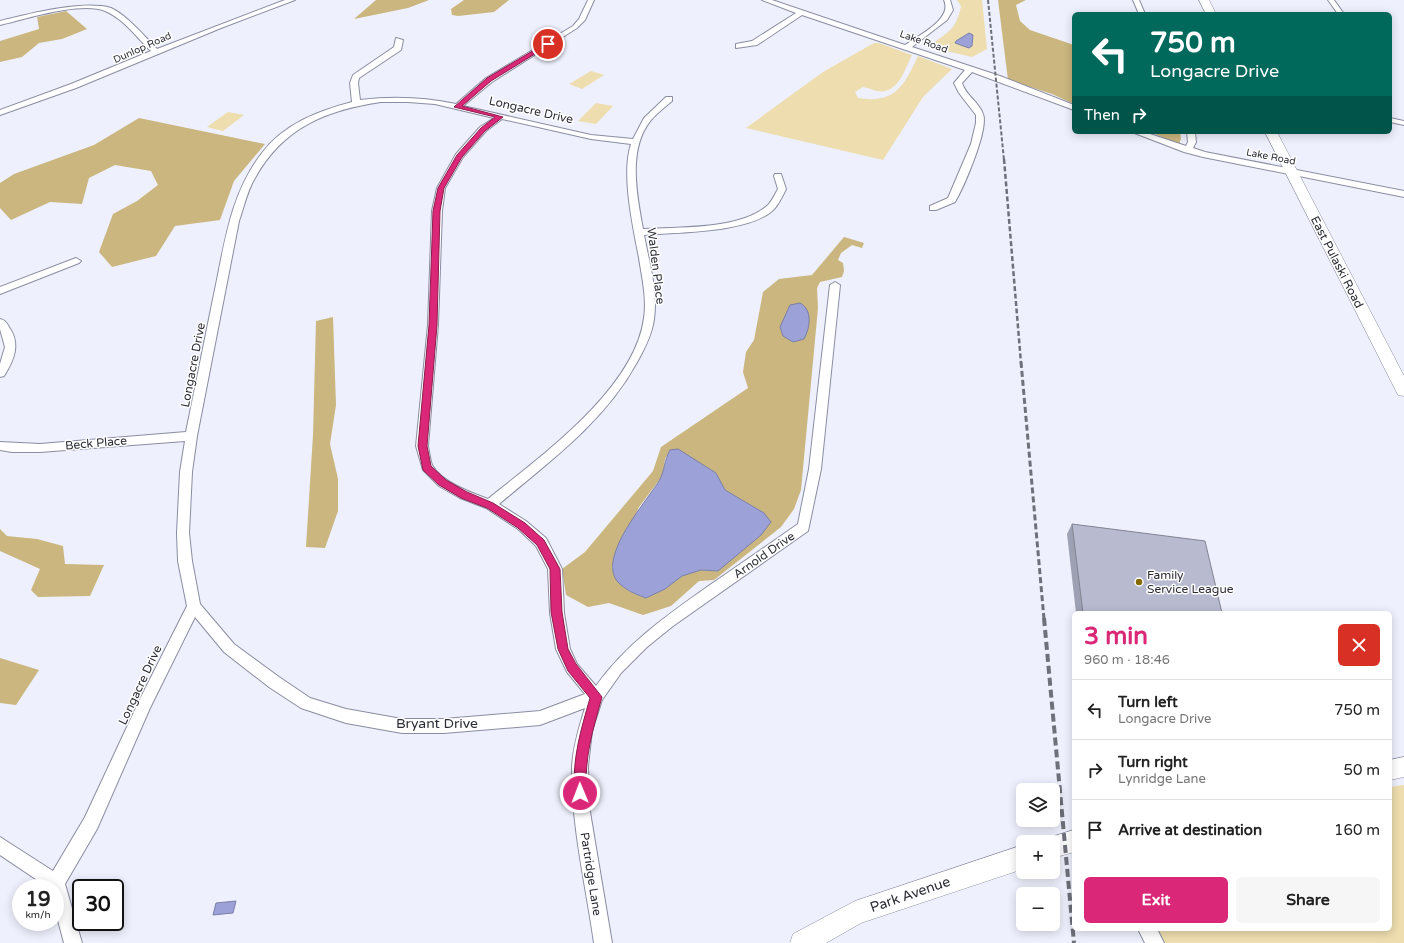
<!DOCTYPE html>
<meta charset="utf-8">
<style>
:root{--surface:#fff;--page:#f6f6f6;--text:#222;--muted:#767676;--line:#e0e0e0;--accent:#db2777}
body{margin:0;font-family:"Varela Round",sans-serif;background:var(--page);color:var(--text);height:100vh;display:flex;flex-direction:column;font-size:15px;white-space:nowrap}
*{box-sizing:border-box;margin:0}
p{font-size:13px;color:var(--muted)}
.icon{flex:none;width:22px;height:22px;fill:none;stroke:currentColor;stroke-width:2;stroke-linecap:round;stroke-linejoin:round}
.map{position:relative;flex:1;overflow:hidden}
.sheet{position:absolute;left:1072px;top:611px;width:320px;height:320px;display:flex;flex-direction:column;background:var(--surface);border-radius:6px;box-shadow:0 2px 10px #0003}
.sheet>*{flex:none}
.guide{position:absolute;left:1072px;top:12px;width:320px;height:122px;border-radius:6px;box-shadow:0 2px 10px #0003;background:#00695c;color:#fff;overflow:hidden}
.tools{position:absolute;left:1016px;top:783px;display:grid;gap:8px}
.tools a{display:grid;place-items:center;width:44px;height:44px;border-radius:6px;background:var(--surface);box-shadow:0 2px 10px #0003;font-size:20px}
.speed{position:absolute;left:12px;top:879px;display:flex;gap:8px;font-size:20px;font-weight:700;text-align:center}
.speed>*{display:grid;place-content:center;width:52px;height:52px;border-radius:50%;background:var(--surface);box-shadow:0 2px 10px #0003;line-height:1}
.speed small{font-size:10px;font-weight:400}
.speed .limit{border:2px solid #111;border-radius:6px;background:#fff;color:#111}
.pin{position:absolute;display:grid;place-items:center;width:34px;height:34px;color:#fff;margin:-17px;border:2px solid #fff;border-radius:50%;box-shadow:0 1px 4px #0007}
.me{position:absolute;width:44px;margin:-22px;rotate:359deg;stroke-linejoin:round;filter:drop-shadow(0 0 3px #0008)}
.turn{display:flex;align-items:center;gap:14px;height:84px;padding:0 12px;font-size:18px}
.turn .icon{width:52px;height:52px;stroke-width:2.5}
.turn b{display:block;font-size:28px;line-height:34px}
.then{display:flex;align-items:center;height:38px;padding:0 12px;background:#0003;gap:8px;font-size:15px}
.round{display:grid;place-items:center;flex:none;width:42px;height:42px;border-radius:6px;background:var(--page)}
.head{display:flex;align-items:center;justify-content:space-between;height:68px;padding:0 12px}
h1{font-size:24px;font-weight:700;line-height:30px;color:var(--accent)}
.primary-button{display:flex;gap:8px;margin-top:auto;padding:8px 12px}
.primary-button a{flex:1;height:46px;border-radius:6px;background:var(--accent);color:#fff;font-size:16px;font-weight:700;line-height:46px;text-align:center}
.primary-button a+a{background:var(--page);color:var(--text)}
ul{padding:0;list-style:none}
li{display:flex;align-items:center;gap:12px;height:60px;padding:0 12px;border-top:1px solid var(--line)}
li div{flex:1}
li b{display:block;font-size:15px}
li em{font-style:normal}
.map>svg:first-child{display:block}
.green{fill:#edddaf}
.forest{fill:#cab67e;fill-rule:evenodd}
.water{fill:#9ca2d7;stroke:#7a7fa7}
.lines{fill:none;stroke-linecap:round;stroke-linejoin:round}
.street-casing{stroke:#8a8da1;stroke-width:2}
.secondary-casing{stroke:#8a8da1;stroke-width:1}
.street{fill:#fff;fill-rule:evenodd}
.secondary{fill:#fff;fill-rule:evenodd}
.rail-far3{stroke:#6e707a;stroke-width:2;stroke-dasharray:4 2;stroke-linecap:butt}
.rail-far2{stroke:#6e707a;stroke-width:2.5;stroke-dasharray:5 2.5;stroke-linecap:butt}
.rail-far1{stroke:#6e707a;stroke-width:3;stroke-dasharray:6 3;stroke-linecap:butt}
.rail{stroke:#6e707a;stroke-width:4;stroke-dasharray:8 4;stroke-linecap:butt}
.wall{fill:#9ea1b3}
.building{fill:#b8bbd0;stroke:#818392}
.route{fill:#db2777;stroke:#8e194d}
.poi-dot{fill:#856a04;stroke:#fff;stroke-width:1.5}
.labels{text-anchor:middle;stroke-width:3;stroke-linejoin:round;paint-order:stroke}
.far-street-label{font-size:10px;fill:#2c2d36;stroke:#fff}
.street-label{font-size:12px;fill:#2c2d36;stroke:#fff}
.poi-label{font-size:12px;fill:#2c2d36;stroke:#fff;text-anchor:start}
.near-street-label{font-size:14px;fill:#2c2d36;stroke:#fff}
</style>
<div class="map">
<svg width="1404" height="943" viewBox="0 0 1404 943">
<rect width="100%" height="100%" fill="#eef0fd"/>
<g class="green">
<path d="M957,0h25l5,49 -15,8 -38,-9 -3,-3c18,-14 25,-15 30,-39z"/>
<path d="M874,43h5l33,12c-6,12 -12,33 -27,36 -6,2 -16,-3 -22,-4l-8,5 3,6c37,6 46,-12 60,-42l34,13 -29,28 -40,63 -137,-32 77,-56z"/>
<path d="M591,71l13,4 -22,14 -13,-5z"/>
<path d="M596,103l17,3 -17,18 -18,-3z"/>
<path d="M228,112l16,3 -21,16 -16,-4z"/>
<path d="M1404,785v158h-239l-8,-14h233v-142z"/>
</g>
<g class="forest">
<path d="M376,0h53l-21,8 -54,11z"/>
<path d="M464,0h45l-15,12 -36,4 -6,-1 -1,-6z"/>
<path d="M998,0h28l-10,5 4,16 10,9 44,15v59l-22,-10 -44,-14z"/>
<path d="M66,11l21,18 -25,10 -23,4 -17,14 -22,5v-21l39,-12 -2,-12z"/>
<path d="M139,118l126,26 -31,37 -14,39 -45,6 -19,30 -44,11 -13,-15 14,-38 24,-13 21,-16 -7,-14 -36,-6 -26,13 -7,26 -32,-2 -39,18 -11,-12v-25l14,-9 80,-29z"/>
<path d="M1150,132h30l1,7 -2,5z"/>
<path d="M844,237l20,6 -2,5 -10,-3 -11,8 -3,7 5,3 1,8 -2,6 -22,5 -3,6 1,20 -17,182 -7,19 -13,18 -67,53 -15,1 -28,25 -28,9 -34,-12 -21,4 -22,-12 -4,-26 23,-17 68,-81 8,-24 87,-59 -5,-16 3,-20 8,-12 9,-48 16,-13 33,-4zM670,450h8l38,23 9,17 39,23 -46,58 -17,-1 -19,6 -17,13 -19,9c-20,-7 -27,-11 -34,-31l27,-60 24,-32 2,-16z"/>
<path d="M333,317l3,88 -6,39 8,35v32l-13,37 -19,-1 7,-112 3,-114z"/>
<path d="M0,529l7,7 30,3 26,7 2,18 39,1 -14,31 -52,1 -7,-7 9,-21 -40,-18z"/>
<path d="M0,658l39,12 -23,35 -16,-2z"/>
</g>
<g class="water">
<path d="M969,33l4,2 -1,11 -3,2 -14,-5 1,-2z"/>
<path d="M800,303c13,7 10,25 4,36l-11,3 -10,-6 -3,-9 10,-22z"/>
<path d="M678,449l38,24 9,17 39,23 7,9 -10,13 -43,36 -17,-1 -19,6 -17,13 -19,9c-11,-4 -21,-8 -29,-17 -19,-25 29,-79 42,-100 6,-10 5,-21 11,-31z"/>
<path d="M236,901l-3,12 -20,2 3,-12z"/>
</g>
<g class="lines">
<g class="street-casing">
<g id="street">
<path d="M285,0h10l-74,28 -145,60 -76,27v-5l71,-26 80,-33c-14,-13 -28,-33 -46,-40 -24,-10 -79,8 -105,14v-4c29,-7 83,-21 111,-13 18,9 32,27 46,41z"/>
<path d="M588,0h6l-9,20 -8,8 -85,54 -29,24 128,29 42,4 11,-21 22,-21h6v4c-7,6 -15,12 -21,19 -24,29 -14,76 -8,109 35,-2 98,1 125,-24 4,-4 7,-11 10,-16l-4,-13 1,-2h6l5,15c-3,6 -6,13 -11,19 -22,25 -98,24 -131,27 5,27 14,56 10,84 -2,16 -10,31 -18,45 -32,58 -87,98 -137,140l27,17 20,17 16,31 2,44 6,36 7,15 19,22c30,-42 70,-70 111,-99 31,-21 61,-42 91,-63l11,-55 21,-184 5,-3 5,3 -19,184 -13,62 -135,95 -26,21 -26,26 -19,27 -10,31 -4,35 1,40 23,137h-18c-8,-57 -23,-118 -22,-176 1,-20 7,-40 13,-59l-45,17 -96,8h-42l-56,-10 -45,-15 -32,-21 -45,-35 -29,-35 -45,91 -53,121 -32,55 17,59h-18l-9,-34v-21h-6l-49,-33v-18l53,34 32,-54 55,-118 47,-93 -9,-45 -1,-28 3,-61 5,-31 -145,11h-28l-12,-2v-8l40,2 146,-12c9,-44 18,-89 27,-133 11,-50 16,-104 49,-146 22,-29 56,-42 90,-51l-2,-19 3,-8 41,-28 2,-9 7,2 -2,10 -42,28 -1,5 2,17c33,-4 63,-3 96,4l30,-26 87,-52 6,-7zM381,102h27l27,2 59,14 -14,9 -24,27 -19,34 -5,23 -4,114 -12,121 7,24 16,16 21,12 26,10 32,21 18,17 12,23 2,44 6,36 11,23 18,22 -45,17 -96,8h-42l-56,-10 -36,-11 -31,-21 -45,-33 -34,-40 -8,-43 -3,-28 3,-61 5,-36 42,-215c5,-14 8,-30 16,-43 28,-51 72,-68 126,-76zM502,119l89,20 40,5c-10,30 2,83 8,114 3,20 8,40 5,60 -9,71 -104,139 -156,181 -16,-6 -47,-17 -56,-34 -2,-6 -3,-13 -4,-19l10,-121 4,-114 3,-23 18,-31 23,-26z"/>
<path d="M762,0h10l133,45c14,-10 48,-26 39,-45h6l3,10 -6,10 -35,27 88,29 74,29v5l-102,-38 -10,11c4,13 17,19 21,31 6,15 -19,73 -28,88l-19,8h-6v-4l18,-8 23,-54 5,-21v-8l-17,-22 -5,-10 11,-13 -163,-55 -45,30 -21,3v-4l16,-3 44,-28z"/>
<path d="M1133,0h6l6,14h-6z"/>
<path d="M1328,0h6l10,14h-6z"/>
<path d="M1390,118l14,3v4l-14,-3z"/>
<path d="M1132,132h12l42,14 2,-4 -1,-10h8l1,10 -3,6 12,4 199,39v6l-201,-40 -19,-5z"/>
<path d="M76,258l5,3 -2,2 -79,31v-7z"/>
<path d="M0,319c5,1 7,4 9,8 12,17 5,33 -5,49l-4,1v-13l5,-17 -5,-18z"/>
<path d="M1138,929h19l7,14h-19z"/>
</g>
</g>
<g class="secondary-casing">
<g id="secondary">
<path d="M1199,0h10l7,14h-10z"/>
<path d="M1265,132h12l127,244v20l-6,-1 -2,-4z"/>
<path d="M1404,757v20l-14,3v-20z"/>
<path d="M1074,830v22l-21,6v-16h-9l1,-3z"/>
<path d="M1023,845v24l-162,54 -35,20h-36l3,-9 62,-33z"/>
</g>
</g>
<use href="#street" class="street"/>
<use href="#secondary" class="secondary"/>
<path class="rail-far3" d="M988,0l16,160"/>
<path class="rail-far2" d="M1004,159l17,204"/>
<path class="rail-far1" d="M1021,362l23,257"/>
<path class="rail" d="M1044,618l30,325"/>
</g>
<path class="wall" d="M1072,524l150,89h-146l-9,-79z"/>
<path class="building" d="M1072,524l133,17 17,72h-139z"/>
<path class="route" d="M546,43l5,1 -60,37 -29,25 41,11 -18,14 -23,26 -18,31 -4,23 -3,114 -10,121 4,20 15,14 21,12 26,11 32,20 19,17 16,29 2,43 6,37 8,15 26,33c-10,36 -17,58 -16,96l-2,4 -4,2 -4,-2 -2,-4c-1,-37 6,-60 16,-95l-22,-27 -10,-22 -7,-37 -1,-43 -13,-24 -19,-17 -31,-20 -26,-10 -22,-13 -16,-15 -5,-24 11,-121 4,-114 5,-23 19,-33 24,-27 14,-11 -41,-10 33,-29z"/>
<circle class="poi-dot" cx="1139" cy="582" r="4"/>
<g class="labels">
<g class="far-street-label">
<text transform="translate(924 41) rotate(19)" y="4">Lake Road</text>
<text transform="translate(142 47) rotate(-24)" y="4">Dunlop Road</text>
<text transform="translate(1271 156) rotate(11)" y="4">Lake Road</text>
</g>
<g class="street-label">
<text transform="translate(531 110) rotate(13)" y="4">Longacre Drive</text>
<text transform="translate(1337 262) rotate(63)" y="4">East Pulaski Road</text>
<text transform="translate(656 266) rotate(83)" y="4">Walden Place</text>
<text transform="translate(193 365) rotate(-79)" y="4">Longacre Drive</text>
<text transform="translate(96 443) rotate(-5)" y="4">Beck Place</text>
<text transform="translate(764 555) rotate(-35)" y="4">Arnold Drive</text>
<text transform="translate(140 685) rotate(-65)" y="4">Longacre Drive</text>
<text transform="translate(591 874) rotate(81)" y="4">Partridge Lane</text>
</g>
<g class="poi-label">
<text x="1147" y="579">Family<tspan x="1147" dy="14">Service League</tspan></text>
</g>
<g class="near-street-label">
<text x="437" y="728">Bryant Drive</text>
<text transform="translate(910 894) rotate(-19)" y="5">Park Avenue</text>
</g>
</g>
</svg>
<div class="tools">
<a><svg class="icon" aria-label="layers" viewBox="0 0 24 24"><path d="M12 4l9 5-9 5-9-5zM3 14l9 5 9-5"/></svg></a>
<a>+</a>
<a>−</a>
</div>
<div class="speed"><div>19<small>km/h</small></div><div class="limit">30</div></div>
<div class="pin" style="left:548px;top:44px;background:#d93025"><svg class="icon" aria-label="arrive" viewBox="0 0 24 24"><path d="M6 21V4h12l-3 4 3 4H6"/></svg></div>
<svg class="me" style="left:580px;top:793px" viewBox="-20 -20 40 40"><circle r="17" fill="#db2777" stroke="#fff" stroke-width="3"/><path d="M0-11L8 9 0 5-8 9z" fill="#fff"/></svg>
<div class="guide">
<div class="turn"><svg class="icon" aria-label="left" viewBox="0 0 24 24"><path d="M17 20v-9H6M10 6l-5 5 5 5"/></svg><div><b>750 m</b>Longacre Drive</div></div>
<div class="then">Then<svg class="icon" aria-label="right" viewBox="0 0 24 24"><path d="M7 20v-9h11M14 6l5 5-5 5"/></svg></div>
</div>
<section class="sheet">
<div class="head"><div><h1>3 min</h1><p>960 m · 18:46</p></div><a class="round" style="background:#d93025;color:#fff"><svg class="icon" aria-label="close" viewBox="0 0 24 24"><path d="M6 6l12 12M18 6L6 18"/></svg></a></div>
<ul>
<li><svg class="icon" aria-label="left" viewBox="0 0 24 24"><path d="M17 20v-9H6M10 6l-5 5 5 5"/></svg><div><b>Turn left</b><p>Longacre Drive</p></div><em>750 m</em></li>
<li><svg class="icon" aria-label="right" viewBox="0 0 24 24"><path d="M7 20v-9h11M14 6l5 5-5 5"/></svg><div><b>Turn right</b><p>Lynridge Lane</p></div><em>50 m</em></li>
<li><svg class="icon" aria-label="arrive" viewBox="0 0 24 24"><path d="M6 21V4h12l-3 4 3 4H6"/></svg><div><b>Arrive at destination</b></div><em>160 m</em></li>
</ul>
<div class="primary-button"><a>Exit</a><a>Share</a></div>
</section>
</div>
